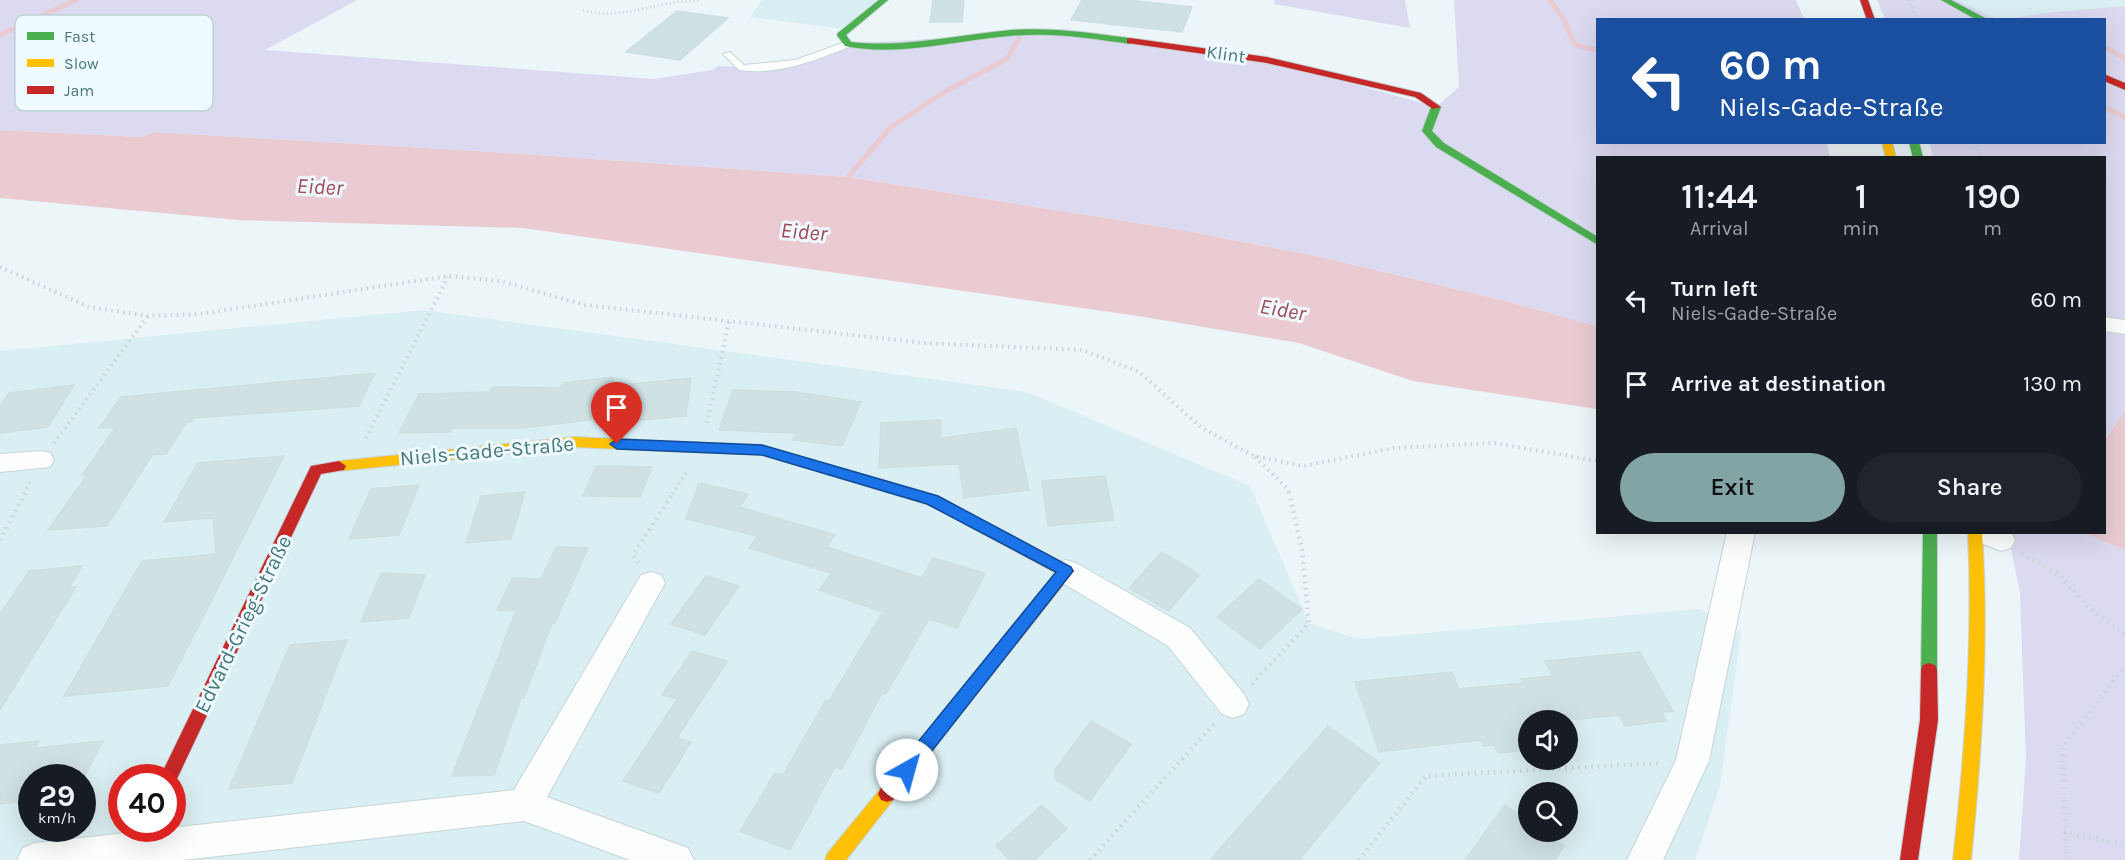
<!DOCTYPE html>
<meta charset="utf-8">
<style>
:root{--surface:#171b24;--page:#20242c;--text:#f1f3f6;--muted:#9ea1a6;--accent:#82a4a5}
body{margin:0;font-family:Karla,sans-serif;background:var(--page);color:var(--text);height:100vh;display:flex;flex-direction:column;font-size:22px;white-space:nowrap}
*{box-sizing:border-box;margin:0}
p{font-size:20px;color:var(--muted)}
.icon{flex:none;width:33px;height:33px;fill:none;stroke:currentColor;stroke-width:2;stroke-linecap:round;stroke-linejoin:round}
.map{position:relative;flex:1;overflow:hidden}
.side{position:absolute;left:1596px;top:156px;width:510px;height:378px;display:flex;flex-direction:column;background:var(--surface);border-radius:0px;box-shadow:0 6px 24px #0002}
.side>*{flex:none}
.top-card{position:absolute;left:1596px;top:18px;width:510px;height:126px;border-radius:0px;box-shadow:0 6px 24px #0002;background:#1a4fa0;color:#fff;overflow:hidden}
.buttons{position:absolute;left:1518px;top:710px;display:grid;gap:12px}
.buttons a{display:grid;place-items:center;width:60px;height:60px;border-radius:50%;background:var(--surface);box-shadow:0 6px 24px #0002;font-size:30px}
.speed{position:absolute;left:18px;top:764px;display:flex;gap:12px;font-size:30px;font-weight:700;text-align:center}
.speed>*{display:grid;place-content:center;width:78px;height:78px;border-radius:50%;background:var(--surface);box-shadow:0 6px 24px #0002;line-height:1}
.speed small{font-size:15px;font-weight:400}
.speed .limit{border:9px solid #d22;background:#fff;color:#111}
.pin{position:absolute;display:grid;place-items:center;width:51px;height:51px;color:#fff;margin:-62px -26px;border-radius:50% 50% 50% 0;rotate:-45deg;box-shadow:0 0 6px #0007}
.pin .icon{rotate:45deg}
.me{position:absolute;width:66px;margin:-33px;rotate:38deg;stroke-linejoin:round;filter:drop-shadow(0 0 4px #0008)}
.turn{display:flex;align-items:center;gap:21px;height:126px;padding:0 24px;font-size:27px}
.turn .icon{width:78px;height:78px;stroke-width:2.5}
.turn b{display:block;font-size:42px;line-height:51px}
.eta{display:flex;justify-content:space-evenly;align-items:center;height:102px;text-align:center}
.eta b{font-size:36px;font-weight:600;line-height:42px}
.action{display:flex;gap:12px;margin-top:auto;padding:12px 24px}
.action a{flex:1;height:69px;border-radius:36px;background:var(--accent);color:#111;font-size:24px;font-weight:600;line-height:69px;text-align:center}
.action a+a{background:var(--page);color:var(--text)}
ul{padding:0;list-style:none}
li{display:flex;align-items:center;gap:18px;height:84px;padding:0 24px}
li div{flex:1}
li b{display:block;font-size:22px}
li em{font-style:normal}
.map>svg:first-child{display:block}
.residential{fill:#daeff3;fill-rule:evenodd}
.green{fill:#dcdaf1}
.water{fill:#eacbd2}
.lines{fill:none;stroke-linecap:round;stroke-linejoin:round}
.stream{stroke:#eacbd2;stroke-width:5}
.building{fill:#d0e1e3;stroke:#cde0e1;stroke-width:1.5}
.lane-casing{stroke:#c7d4d6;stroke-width:2}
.street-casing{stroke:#c7d4d6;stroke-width:2}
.fast-casing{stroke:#c7d4d7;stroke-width:2}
.slow-casing{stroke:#c7d4d7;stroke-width:2}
.jam-casing{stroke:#c7d4d7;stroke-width:2}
.path-far2{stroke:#c8d6d8;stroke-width:3;stroke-dasharray:1 3;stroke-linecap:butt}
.path-far1{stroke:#c8d6d8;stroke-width:4;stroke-dasharray:1.5 4.5;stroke-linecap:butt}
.path{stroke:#c8d6d8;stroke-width:4.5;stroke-dasharray:1.5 5;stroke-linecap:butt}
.lane{fill:#fcfefe;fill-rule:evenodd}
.street{fill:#fcfefe;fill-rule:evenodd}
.fast{fill:#4caf50;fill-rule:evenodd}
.slow{fill:#ffc107;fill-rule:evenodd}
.jam{fill:#c62828;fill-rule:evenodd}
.route{fill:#1a73e8;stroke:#114b97;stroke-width:1.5}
.labels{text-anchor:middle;stroke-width:6;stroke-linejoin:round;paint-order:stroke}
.far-street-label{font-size:18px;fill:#497879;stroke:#eefaff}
.street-label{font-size:21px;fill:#497879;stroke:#eefaff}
.water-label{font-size:22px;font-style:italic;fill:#a34959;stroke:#eefaff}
.key{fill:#eefaff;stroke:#bcd3d7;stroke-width:1.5}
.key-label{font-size:16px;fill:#497879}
</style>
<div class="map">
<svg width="2125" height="860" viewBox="0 0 2125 860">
<rect width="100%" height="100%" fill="#ecf5f8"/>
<g class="residential">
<path d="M762,0h122l-38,29 -96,-12z"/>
<path d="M1957,0h168v6l-128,14z"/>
<path d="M424,310l603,82 223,94 59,137 49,16 342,-30 41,24 -21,153 -25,74h-1695v-509zM1528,720h40v39h-40zM32,777h50v51h-50zM122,777h50v51h-50zM1528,792h40v39h-40z"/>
</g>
<g class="green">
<path d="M0,0h357l-92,50 389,29 58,-9 6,-4 55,2 75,-24 212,-13 207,29 169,47 23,-20 -5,-87h342l8,19 -206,1v122l229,1 3,14 -232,1 -1,168 -95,-26 -181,-43 -139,-27 -334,-53 -354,-25 -342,-20 -10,5 -142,-7z"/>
<path d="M1274,0h131l5,28 -136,-24z"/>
<path d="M1877,0h80l40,19h-112z"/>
<path d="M2125,6v405l-20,29 -1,-282 -171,-1 -4,-14 175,-1v-122l-94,-1 34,-6z"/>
<path d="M2008,533h76l41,17v310h-106l7,-101 -6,-166z"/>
</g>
<g class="water">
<path d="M0,130l142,7 10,-5 342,20 354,25 334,53 139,27 181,43 95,26v83l-184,-28 -114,-38 -161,-27 -615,-88 -285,-8 -238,-22z"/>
<path d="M2125,411v139l-41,-17 20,-1 1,-92z"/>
</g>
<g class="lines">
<g class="stream">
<path d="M1550,0l13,18 11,25 8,4 16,3"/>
<path d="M0,35l76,-35"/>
<path d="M2104,47l21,11"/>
<path d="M2104,107l21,10"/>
<path d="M848,177l43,-50 55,-36 61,-32 12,-21"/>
</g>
</g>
<g class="building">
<path d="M933,0h31l-2,22h-32z"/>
<path d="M1082,0h45l65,7 -10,25 -111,-12z"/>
<path d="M677,11l51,7 -48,42 -54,-8z"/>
<path d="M375,373l-16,33 -165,12 -3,4h-4l-21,32 -14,1 -45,71 -59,4 39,-55h-5l34,-48 -17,1 22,-31z"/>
<path d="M613,377l-1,9 79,-8 -5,38 -56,5 1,-6 -108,13h-70l-2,4 -52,1 20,-39 70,-2 3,-5 69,1 1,-5z"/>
<path d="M74,385l-26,42 -48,6v-27l9,-13z"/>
<path d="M733,390l63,2 65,10 -19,44 -49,-6 3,-7 -77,-3z"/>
<path d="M941,420v18l75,-10 13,62 -65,8 -5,-34 -80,4 2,-45z"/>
<path d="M284,456l-116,230 -104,10 78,-135 74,-7 -3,-36 -49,4 34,-59z"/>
<path d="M596,466l56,1 -12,30 -57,-1z"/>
<path d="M1105,476l9,44 -66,6 -6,-45z"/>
<path d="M699,483l49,11 -8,13 95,28 -8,12 95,31 11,-20 52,15 -28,55 -28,-9 -43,75 -4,-1 -40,76 -7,-2 -45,83 -50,-19 35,-58 8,2 43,-75 3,1 54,-89 -64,-22 12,-17 -82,-25 9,-12 -72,-17z"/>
<path d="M419,485l-20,50 -50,4 22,-50z"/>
<path d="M525,492l-14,47 -45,4 15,-47z"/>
<path d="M556,547l32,1 -33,75h-3l-28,75h-3l-27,77 -42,1 64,-165 -19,-1 15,-32 29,1z"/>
<path d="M1162,552l38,23 -32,36 -39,-23z"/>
<path d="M82,566l-13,22 7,-1 -76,123v-96l29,-43z"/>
<path d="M381,573l44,2 -16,43 -48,4z"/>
<path d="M706,576l33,10 -34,49 -34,-11z"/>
<path d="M1259,579l43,30 -42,40 -43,-32z"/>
<path d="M347,640l-55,143 -63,6 61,-144z"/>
<path d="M692,651l35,10 -50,77 14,4 -32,51 -36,-12 54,-82 -15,-4z"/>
<path d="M1640,652l33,59 -11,1 4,9 -41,5 -6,-11 -49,5h-42v30l-30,3 -4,-8 -11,1 -2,-6 -102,12 -24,-70 97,-10 7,17 64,-6 -2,-4 31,-3 -7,-15z"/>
<path d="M1091,721l40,23 -41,57 -35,-22v-9z"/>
<path d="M1328,726l52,37 -81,97h-89z"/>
<path d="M39,741l-4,7 68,-7 -19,36h-52v23l-32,4v-59z"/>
<path d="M1042,805l25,24 -33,31h-24l-14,-14z"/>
<path d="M1505,805l23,16v10h15l21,15 -9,14h-90z"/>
</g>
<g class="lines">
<g class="lane-casing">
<path id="lane" d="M848,41l4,3 -1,2c-34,14 -74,30 -112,24l-16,-16 7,-2 14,13 51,-5z"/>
</g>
<g class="street-casing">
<g id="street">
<path d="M2104,317l21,3v14l-21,-3z"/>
<path d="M41,451l9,2 4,7 -4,7 -50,5v-18z"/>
<path d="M1727,532h28l-46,229 -46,99h-36l49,-100z"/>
<path d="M1966,532h45l4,8 -4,8 -10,3 -31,-12z"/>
<path d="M1066,560l10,3 114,65 54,66 5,10 -5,10 -11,4 -11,-4 -54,-68 -112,-67 -4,-8 4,-8z"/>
<path d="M651,572l10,3 4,8 -118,214 141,51 6,12h-64l-106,-39 -341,39h-166l6,-12 12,-5 479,-53 127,-215z"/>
</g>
</g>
<g class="fast-casing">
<g id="fast">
<path d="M879,0h9l-42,35 5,7c53,6 107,-7 160,-12 41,-3 78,3 119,8l4,3 -4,3c-41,-6 -78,-12 -120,-8 -54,4 -111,21 -165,10l-8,-11 1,-2z"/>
<path d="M1941,0h10l38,20h-12z"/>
<path d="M1436,104l5,3 -9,24 12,12 154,94v8l-162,-98 -14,-16 9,-24z"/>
<path d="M1909,142h10l4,16h-10z"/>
<path d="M665,441l97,4 175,51 36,19 2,4 -2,4 -5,1 -41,-20 -165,-49 -97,-4 -7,-5z"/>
<path d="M1923,532h14v138l-2,5 -6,2 -6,-2 -2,-5z"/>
</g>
</g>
<g class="slow-casing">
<g id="slow">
<path d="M1882,142h10l4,16h-10z"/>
<path d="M574,437l91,4 7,5 -7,5 -91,-4 -235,24 -7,-5 7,-5z"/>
<path d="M1968,532h14c7,110 0,219 -11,328h-18c12,-109 20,-218 15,-328z"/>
<path d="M887,786l6,2 3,6 -3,6 -47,60h-21l2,-6 54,-66z"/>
</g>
</g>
<g class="jam-casing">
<g id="jam">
<path d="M1860,0h8l7,20h-8z"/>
<path d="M1130,38l137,19 154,36 20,14 -8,2 -18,-12 -148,-34 -140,-20v-4z"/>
<path d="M2104,74l21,9v7l-21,-9z"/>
<path d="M339,461l7,5 -2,4 -23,4 -146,309 -3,1v-7h-12l149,-307 2,-4z"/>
<path d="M968,514l103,53 3,4 -181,229 -6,2 -6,-2 -3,-6 3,-6 175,-215 -93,-50 -2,-4 2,-4z"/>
<path d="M1929,663l6,2 2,5 1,50 -20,140h-18l20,-140 1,-50 2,-5z"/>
</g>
</g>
<g class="path-far2">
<path d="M1909,0l9,20"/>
<path d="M583,10c29,9 55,-1 83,-6 11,-2 22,-3 33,-4"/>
<path d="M1975,142l7,16"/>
</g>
<g class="path-far1">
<path d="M0,267l89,40 59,9 52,-2 249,-38 51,5 85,24 338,38 160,7 56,22 63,56 52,28 49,10 91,-18 100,-5 104,18"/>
<path d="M707,423l22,-102"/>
<path d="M366,438l82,-161"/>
<path d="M54,443l94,-127"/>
<path d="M1255,457l33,32 1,5"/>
<path d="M24,494l6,-12"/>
<path d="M672,494l15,-23"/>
</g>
<g class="path">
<path d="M0,540l25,-47"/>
<path d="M2022,553l37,22 31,33 35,27"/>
<path d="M638,563l-5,-8 40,-62"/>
<path d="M1252,684l57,-61 -7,-73 -13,-57"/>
<path d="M2064,832l61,13"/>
<path d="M1090,860l126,-138"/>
<path d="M1359,860l67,-84 235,-13"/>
<path d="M2066,860l-3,-113 62,-81"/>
</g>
<use href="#lane" class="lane"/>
<use href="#street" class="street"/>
<use href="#fast" class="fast"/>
<use href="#slow" class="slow"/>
<use href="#jam" class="jam"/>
</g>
<path class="route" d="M617,439l145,6 176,51 133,71 2,4 -160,204 -6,3 -7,-3 -2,-5 2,-6 156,-192 -129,-68 -165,-49 -145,-6 -7,-5z"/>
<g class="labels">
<g class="far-street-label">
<text transform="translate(1226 54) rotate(8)" y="6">Klint</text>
</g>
<g class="street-label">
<text transform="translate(487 451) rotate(-5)" y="7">Niels-Gade-Straße</text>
<text transform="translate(243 624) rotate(-64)" y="7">Edvard-Grieg-Straße</text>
</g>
<g class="water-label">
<text transform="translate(320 186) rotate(3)" y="8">Eider</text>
<text transform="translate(804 231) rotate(5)" y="8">Eider</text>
<text transform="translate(1283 309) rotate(10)" y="8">Eider</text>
</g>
</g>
<rect x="15" y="15" width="198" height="96" rx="9" class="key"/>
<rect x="27" y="32" width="27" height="8" fill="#4caf50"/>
<rect x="27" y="59" width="27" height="8" fill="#ffc107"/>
<rect x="27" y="86" width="27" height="8" fill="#c62828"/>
<g class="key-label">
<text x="64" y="42">Fast</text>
<text x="64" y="69">Slow</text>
<text x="64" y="96">Jam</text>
</g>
</svg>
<div class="buttons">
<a><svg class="icon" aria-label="sound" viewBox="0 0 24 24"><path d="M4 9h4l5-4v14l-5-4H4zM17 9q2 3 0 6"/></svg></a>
<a><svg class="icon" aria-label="search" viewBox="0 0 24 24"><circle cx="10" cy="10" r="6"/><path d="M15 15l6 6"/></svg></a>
</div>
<div class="speed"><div>29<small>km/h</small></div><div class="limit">40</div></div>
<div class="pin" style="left:617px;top:444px;background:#d93025"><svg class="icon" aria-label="arrive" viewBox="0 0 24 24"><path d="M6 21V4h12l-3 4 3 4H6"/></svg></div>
<svg class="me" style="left:907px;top:770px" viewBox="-20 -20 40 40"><circle r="19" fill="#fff"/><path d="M0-13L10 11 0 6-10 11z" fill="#1a73e8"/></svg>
<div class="top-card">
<div class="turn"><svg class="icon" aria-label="left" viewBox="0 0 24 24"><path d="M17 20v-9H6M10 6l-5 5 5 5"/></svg><div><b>60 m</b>Niels-Gade-Straße</div></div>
</div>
<section class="side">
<div class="eta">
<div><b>11:44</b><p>Arrival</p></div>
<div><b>1</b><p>min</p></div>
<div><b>190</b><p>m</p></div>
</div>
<ul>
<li><svg class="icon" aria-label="left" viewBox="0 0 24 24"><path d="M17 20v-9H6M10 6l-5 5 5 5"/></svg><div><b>Turn left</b><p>Niels-Gade-Straße</p></div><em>60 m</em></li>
<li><svg class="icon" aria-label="arrive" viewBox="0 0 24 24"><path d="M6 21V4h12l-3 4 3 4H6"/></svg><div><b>Arrive at destination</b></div><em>130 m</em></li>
</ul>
<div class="action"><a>Exit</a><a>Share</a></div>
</section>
</div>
